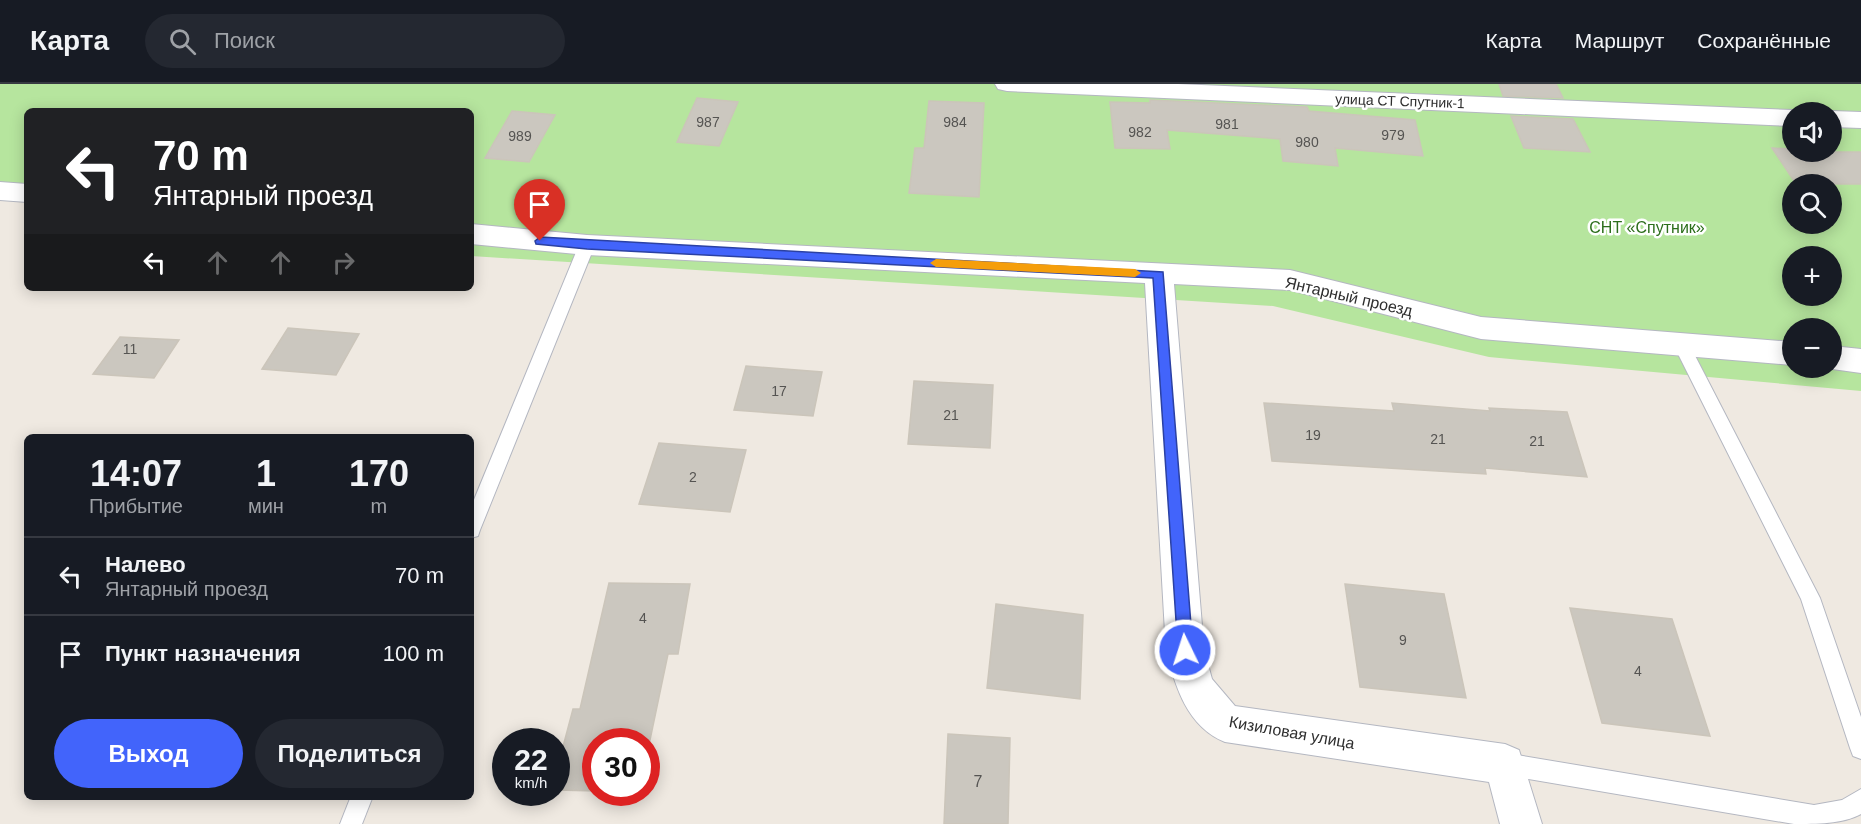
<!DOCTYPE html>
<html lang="ru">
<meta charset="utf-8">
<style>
:root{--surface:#171b24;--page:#242831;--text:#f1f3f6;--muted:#9ea1a6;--line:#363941;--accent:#4264fb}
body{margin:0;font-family:Helvetica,sans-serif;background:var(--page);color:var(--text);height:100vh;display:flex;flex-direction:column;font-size:22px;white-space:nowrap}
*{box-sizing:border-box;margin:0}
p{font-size:20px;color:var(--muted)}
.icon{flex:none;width:33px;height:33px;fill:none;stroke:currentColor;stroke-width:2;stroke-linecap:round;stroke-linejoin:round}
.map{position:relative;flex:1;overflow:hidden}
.drawer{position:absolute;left:24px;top:350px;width:450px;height:366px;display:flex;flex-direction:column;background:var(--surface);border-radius:9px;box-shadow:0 3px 15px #0003}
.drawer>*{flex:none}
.guide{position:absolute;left:24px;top:24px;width:450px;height:183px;border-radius:9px;box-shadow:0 3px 15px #0003;background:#202124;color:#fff;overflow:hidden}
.fabs{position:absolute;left:1782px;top:18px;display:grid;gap:12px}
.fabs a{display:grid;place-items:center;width:60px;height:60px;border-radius:50%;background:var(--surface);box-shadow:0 3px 15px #0003;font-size:30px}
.speed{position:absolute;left:492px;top:644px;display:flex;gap:12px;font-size:30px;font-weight:700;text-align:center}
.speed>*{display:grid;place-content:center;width:78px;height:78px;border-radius:50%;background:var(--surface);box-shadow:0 3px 15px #0003;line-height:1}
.speed small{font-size:15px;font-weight:400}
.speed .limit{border:9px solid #d22;background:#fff;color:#111}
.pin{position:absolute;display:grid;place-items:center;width:51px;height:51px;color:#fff;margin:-62px -26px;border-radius:50% 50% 50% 0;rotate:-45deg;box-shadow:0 0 6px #0007}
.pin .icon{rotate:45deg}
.me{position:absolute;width:66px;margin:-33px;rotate:356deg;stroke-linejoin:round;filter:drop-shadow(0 0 4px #0008)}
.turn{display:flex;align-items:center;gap:21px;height:126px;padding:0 30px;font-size:27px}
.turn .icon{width:78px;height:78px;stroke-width:2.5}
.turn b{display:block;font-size:42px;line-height:51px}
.lanes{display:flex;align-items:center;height:57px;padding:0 30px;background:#0003;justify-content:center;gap:30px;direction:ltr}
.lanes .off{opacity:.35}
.eta{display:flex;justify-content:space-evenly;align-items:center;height:102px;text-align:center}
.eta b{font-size:36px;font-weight:700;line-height:42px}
.action{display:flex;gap:12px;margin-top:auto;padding:12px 30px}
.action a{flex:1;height:69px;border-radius:36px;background:var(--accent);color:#fff;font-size:24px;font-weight:700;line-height:69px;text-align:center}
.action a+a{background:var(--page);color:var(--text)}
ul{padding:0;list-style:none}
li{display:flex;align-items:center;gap:18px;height:78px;padding:0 30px;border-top:2px solid var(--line)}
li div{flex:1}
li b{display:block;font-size:22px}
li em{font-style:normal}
header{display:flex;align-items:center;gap:36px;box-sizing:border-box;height:84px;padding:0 30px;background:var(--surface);border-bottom:2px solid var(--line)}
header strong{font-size:28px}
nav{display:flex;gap:33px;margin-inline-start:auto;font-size:21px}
.search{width:420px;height:54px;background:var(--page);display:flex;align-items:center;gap:15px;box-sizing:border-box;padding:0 21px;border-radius:33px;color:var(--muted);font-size:22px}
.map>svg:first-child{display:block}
.green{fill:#b6e59e;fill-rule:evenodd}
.building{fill:#cbc7bf;stroke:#cbc5ba;stroke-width:1.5}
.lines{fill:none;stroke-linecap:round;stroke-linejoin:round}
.service-casing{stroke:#b4b7c1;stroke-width:2}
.minor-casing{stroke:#b4b7c1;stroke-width:2}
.service{fill:#fff;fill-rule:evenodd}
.minor{fill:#fff;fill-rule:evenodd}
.route{fill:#4264fb;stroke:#2b41a3;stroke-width:1.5}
.slow{fill:#f59e0b}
.labels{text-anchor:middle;stroke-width:5;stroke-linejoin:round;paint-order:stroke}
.far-street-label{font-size:14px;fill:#2e2e2e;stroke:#fff}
.number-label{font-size:14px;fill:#555452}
.park-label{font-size:16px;fill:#2c6e1b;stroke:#fff}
.street-label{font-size:16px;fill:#2e2e2e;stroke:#fff}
.near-number-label{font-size:16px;fill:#555452}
</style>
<header>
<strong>Карта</strong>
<div class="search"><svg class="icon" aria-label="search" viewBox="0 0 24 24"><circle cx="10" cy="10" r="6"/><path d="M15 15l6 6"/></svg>Поиск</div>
<nav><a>Карта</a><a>Маршрут</a><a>Сохранённые</a></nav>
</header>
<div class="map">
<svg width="1861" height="740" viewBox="0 0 1861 740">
<rect width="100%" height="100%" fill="#efe9e1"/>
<path class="green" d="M0,0h1861v307l-372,-34 -216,-51 -802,-50v-145h-444v91l-27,-3zM1792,28h40v40h-40zM1792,100h40v40h-40zM1792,172h40v40h-40zM1792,244h40v40h-40z"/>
<g class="building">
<path d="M1499,0h57l7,14 -60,-2z"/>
<path d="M697,14l41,4 -19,44 -42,-4z"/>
<path d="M1150,16l157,7 2,4 106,9 8,36 -88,-8 3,18 -55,-5 -3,-22 -113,-9 3,19 -55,-1 -5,-46 40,1z"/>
<path d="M929,17l55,2 -5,94 -70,-4 6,-45h9z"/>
<path d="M512,27l43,4 -26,47 -44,-4z"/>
<path d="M1511,32l62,3 17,33 -66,-4z"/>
<path d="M1772,64l20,1v3h69v32h-65z"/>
<path d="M288,244l71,6 -23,41 -74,-6z"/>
<path d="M120,253l59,3 -25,38 -61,-4z"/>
<path d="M746,282l76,6 -9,44 -79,-6z"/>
<path d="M914,297l79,4 -3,63 -82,-4z"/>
<path d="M1264,319l130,8 -2,-8 98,8 -1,-3 78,4 20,65 -102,-9 1,6 -214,-13z"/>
<path d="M659,359l87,7 -16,62 -91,-8z"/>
<path d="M609,499l81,1 -12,70h-10l-22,105v-18h-50v50l-40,-1v-17l17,-64h7z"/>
<path d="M1345,500l99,10 22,104 -106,-11z"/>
<path d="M996,520l87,11 -3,84 -93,-11z"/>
<path d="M1570,524l102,11 38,117 -108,-13z"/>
<path d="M948,650l62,4 -2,86h-64z"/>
</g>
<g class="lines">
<g class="service-casing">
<g id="service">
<path d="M587,156l5,1 3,4 -115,285 -2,6 -7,2v-31l108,-262 3,-4z"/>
<path d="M1681,254l6,2 2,4 131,254 41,119v42l-8,-3 -3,-8 -49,-149 -128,-255 2,-4z"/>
<path d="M1505,669l309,52 28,-5 19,-11v25c-18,10 -45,10 -67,10l-289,-49 -8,-3 -3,-8 3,-8z"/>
<path d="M351,712h22l-11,28h-22z"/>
</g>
</g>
<g class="minor-casing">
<g id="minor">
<path d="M995,0h183l614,26 9,2h-9v14l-785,-35 -9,-2z"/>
<path d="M1832,27l29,1v16l-29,-1v-15h-5z"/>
<path d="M0,98l27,2v18l-27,-2z"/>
<path d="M471,140l116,11 703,35 191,47 311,25v23l-311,-26 -191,-49 -116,-6 30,366 8,29 23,27 270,38 14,6 23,74h-42l-11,-42 -264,-40c-38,-15 -50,-56 -59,-92l-21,-367 -558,-28 -116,-11z"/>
<path d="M1832,262l29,3v24l-36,-5h7z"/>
</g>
</g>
<use href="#service" class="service"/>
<use href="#minor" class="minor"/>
</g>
<path class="route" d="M540,153l623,35 30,378 -2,5 -6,2 -5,-2 -2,-5 -25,-372 -566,-29 -51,-5 -1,-3z"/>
<path class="slow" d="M936,175l199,10 6,4 -6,4 -199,-10 -6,-4z"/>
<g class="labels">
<g class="far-street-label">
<text transform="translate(1400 17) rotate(2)" y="5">улица СТ Спутник-1</text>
</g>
<g class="number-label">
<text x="708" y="43">987</text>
<text x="955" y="43">984</text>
<text x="1227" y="45">981</text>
<text x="1140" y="53">982</text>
<text x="1393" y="56">979</text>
<text x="520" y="57">989</text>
<text x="1307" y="63">980</text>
<text x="130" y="270">11</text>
<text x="779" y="312">17</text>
<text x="951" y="336">21</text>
<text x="1313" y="356">19</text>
<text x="1438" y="360">21</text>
<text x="1537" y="362">21</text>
<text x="693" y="398">2</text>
<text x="643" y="539">4</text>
<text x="1403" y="561">9</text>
<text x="1638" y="592">4</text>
</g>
<g class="park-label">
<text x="1647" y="149">СНТ «Спутник»</text>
</g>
<g class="street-label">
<text transform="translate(1349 212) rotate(13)" y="6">Янтарный проезд</text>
<text transform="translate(1292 648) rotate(10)" y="6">Кизиловая улица</text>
</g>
<g class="near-number-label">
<text x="978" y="703">7</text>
</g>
</g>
</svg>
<div class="fabs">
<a><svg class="icon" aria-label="sound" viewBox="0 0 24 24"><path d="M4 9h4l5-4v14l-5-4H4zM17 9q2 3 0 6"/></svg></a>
<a><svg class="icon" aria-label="search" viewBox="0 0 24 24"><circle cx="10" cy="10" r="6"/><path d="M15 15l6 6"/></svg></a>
<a>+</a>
<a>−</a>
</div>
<div class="speed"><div>22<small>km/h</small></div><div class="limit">30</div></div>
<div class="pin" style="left:540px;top:157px;background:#d93025"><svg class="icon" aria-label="arrive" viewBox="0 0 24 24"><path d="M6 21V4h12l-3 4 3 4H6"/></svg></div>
<svg class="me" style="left:1185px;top:566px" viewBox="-20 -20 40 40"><circle r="17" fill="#4264fb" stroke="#fff" stroke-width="3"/><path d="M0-11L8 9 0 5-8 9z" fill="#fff"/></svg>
<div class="guide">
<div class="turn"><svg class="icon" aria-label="left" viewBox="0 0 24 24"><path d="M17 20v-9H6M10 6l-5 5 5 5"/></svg><div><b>70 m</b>Янтарный проезд</div></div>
<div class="lanes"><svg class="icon" aria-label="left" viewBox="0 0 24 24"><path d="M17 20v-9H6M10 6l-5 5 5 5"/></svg><svg class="icon off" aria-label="ahead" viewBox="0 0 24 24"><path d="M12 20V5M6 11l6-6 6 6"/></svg><svg class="icon off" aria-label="ahead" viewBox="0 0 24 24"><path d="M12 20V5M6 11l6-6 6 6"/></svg><svg class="icon off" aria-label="right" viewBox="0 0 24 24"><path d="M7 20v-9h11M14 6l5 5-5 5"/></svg></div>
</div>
<section class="drawer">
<div class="eta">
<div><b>14:07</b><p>Прибытие</p></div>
<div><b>1</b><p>мин</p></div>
<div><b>170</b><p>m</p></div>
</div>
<ul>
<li><svg class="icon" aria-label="left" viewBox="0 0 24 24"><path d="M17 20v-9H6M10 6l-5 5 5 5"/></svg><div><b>Налево</b><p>Янтарный проезд</p></div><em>70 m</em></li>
<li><svg class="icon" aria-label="arrive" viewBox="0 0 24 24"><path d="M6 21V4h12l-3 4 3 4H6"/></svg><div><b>Пункт назначения</b></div><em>100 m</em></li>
</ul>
<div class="action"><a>Выход</a><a>Поделиться</a></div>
</section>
</div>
